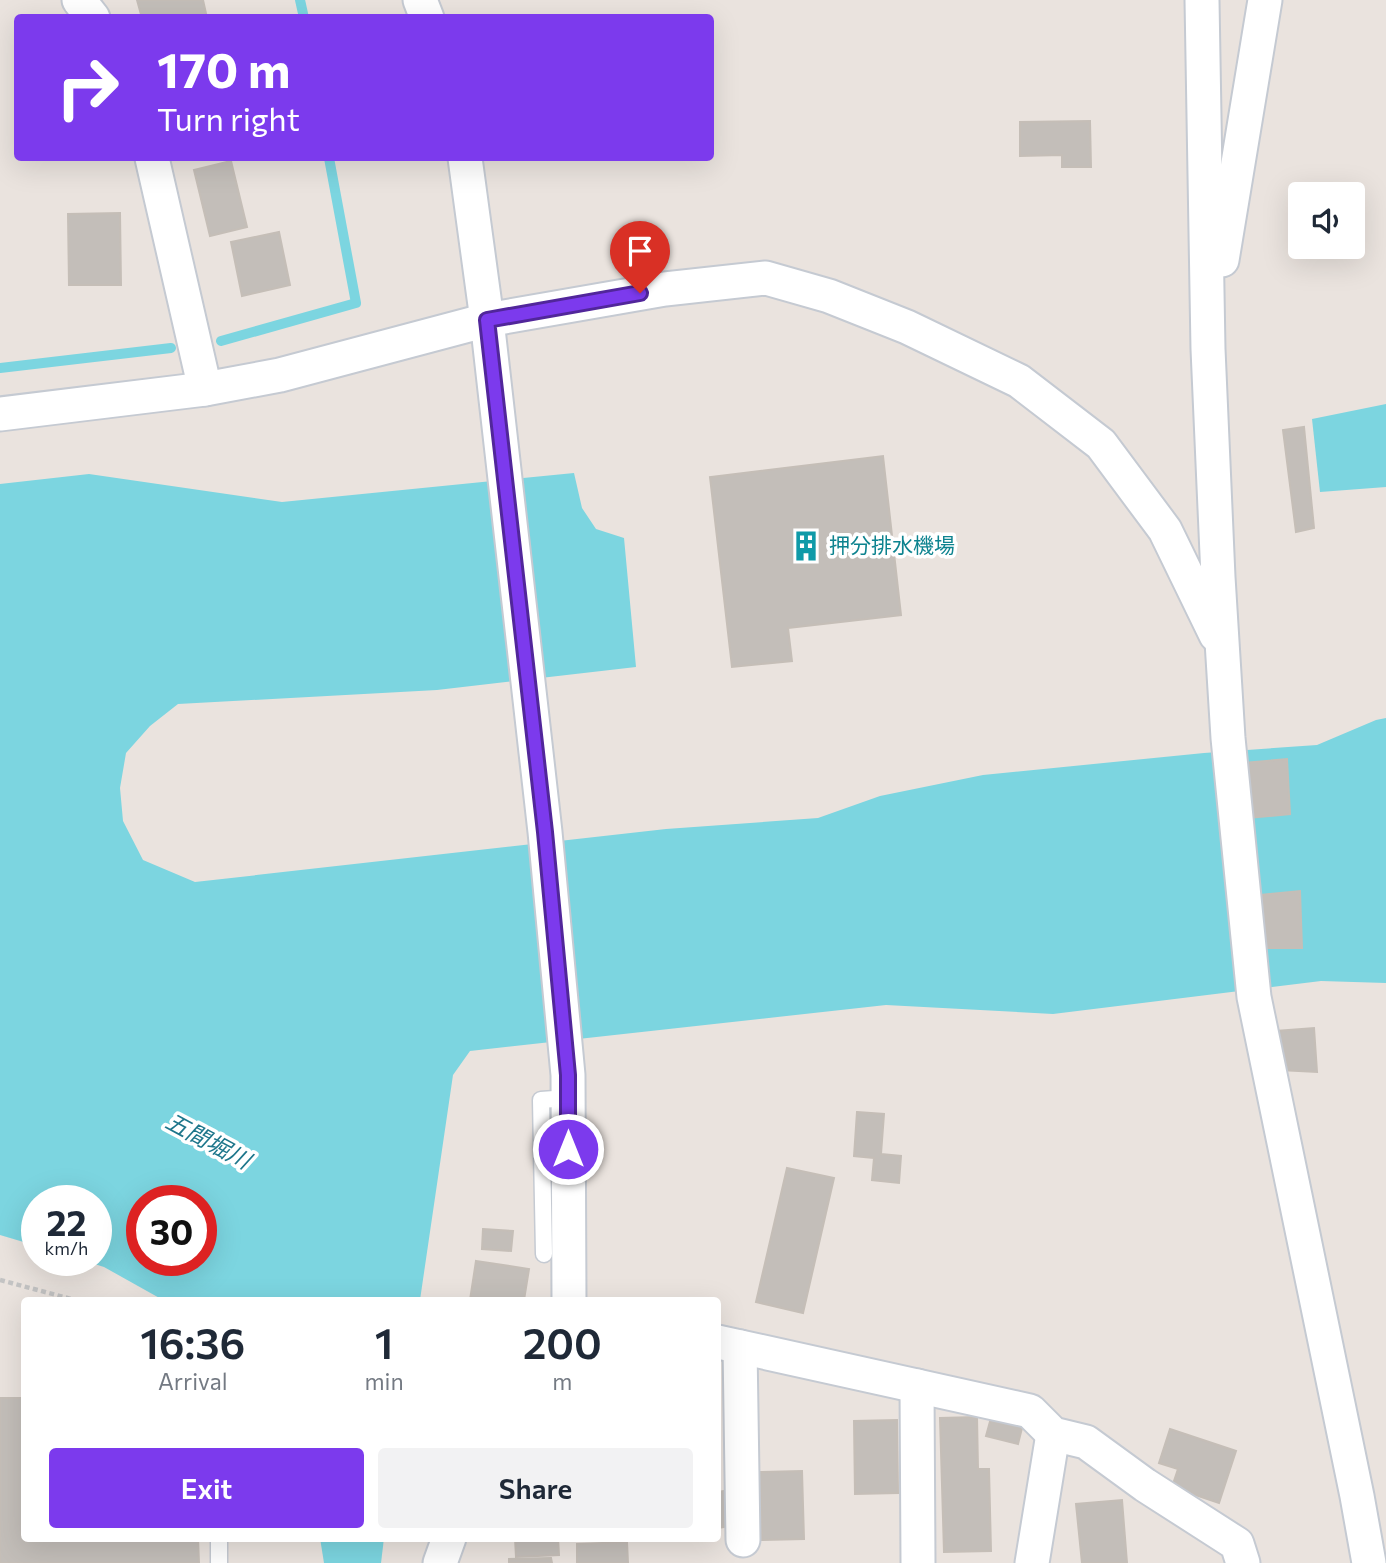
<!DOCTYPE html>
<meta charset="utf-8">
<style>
:root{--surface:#fff;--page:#f2f2f3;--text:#1f2937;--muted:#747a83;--accent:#7c3aed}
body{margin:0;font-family:Commissioner,"Noto Sans JP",sans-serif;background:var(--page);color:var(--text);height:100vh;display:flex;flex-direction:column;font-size:26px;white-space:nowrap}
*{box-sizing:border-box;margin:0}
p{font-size:23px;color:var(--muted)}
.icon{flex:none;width:38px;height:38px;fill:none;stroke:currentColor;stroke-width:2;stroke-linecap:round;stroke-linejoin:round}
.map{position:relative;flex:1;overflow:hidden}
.sheet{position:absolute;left:21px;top:1297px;width:700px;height:245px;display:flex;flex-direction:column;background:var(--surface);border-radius:7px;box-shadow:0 7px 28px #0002}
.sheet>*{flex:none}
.hud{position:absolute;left:14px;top:14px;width:700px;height:147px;border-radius:7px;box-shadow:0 7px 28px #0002;background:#7c3aed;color:#fff;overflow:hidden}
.controls{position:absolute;left:1288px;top:182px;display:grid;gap:14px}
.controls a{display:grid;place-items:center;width:77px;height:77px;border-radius:7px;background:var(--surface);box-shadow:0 7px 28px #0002;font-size:35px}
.speed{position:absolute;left:21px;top:1185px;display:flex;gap:14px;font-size:35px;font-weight:700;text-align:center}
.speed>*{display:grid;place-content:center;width:91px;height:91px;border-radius:50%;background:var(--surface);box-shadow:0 7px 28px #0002;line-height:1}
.speed small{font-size:18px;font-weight:400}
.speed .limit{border:10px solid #d22;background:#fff;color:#111}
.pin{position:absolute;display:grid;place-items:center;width:60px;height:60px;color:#fff;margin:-72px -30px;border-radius:50% 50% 50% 0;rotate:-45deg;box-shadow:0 0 7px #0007}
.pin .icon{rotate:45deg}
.me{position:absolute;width:77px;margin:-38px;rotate:0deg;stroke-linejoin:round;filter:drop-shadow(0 0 5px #0008)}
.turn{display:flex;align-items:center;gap:24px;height:147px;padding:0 28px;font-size:32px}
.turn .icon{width:91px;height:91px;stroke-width:2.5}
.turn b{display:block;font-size:49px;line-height:60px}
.eta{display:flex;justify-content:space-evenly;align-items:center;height:119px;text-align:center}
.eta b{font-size:42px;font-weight:600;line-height:49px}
.button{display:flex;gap:14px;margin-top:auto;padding:14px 28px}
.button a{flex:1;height:80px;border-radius:7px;background:var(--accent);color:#fff;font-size:28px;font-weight:600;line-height:80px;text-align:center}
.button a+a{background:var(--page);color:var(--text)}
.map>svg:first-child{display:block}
.water{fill:#7cd5e0;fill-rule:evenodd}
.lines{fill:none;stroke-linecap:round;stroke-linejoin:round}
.stream{stroke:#7cd5e0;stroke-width:10}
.building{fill:#c3beb9;stroke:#c5beb7;stroke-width:2}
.lane-casing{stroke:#c5cad2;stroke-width:19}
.street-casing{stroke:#c5cad2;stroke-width:37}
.path{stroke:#c3c3c3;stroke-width:4.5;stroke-dasharray:5 3.5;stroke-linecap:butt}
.lane{stroke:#fff;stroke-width:16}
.street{stroke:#fff;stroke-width:33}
.route-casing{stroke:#51269a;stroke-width:18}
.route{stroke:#7c3aed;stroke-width:12}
.labels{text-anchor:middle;stroke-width:7;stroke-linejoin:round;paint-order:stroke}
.culture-label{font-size:21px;fill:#0d838f;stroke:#fff;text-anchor:start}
.water-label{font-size:23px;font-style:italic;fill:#1d768b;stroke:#fff}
</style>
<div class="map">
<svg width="1386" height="1563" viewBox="0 0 1386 1563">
<rect width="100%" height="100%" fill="#eae3de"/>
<g class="water">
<path d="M1386,404v83l-66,5 -8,-73z"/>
<path d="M574,473l8,35 14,21 28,9 12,129 -199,23 -259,14 -28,22 -24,27 -6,35 3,33 20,39 52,22 471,-53 152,-11 62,-22 103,-21 221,-22 113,-8 59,-25 10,-2v265l-65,-2 -268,33 -167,-9 -416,46 -17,24 -33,225h-257l-59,-33 -22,-7h14v-60h-59v46l-37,-11v-751l89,-10 193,28zM142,1200h59v60h-59z"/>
<path d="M320,1538h64l-3,25h-57z"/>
</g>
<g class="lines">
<g class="stream">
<path d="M300,0l4,18"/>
<path d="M221,341l135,-38 -27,-145"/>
<path d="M0,368l171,-20"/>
</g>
</g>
<g class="building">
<path d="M137,0h66l4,18h-65z"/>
<path d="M1090,121l1,46h-29v-12l-42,1v-34z"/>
<path d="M231,161l16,66 -37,9 -16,-66z"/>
<path d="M120,213l1,72h-52l-1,-71z"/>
<path d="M279,232l11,53 -48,11 -11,-54z"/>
<path d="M1304,427l10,101 -18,4 -13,-102z"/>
<path d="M883,456l18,159 -113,13 4,33 -60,6 -22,-190z"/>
<path d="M1287,759l3,55 -42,4 -4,-55z"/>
<path d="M1300,891l2,57h-38l-3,-53z"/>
<path d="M1314,1028l3,44 -37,-2 -4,-39z"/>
<path d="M857,1112l27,2 -3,40 20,2 -2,27 -27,-3 2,-22 -20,-2z"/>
<path d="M787,1168l47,10 -31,135 -47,-11z"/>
<path d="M483,1229l30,2 -2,20 -29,-2z"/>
<path d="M476,1261l53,8 -5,31h-54z"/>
<path d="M0,1398h24v140h174l1,25h-199z"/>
<path d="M994,1407l31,9 -7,28 -32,-8z"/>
<path d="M977,1417l1,52h11l2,82 -47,1 -4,-134z"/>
<path d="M897,1420l1,73 -43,1 -1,-73z"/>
<path d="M1170,1429l66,22 -17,52 -47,-16 6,-18 -19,-6z"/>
<path d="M802,1471l2,68 -42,1 -2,-68z"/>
<path d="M724,1491l6,35 -12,2v-36z"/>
<path d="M1122,1500l5,63h-45l-6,-59z"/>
<path d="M515,1538h43l1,17 -43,2z"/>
<path d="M627,1542l1,21h-51v-19z"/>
<path d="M551,1558l1,5h-43v-4z"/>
</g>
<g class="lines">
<g class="lane-casing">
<g id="lane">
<path d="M544,1254l-3,-154 27,-2"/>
<path d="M219,1538v25"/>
</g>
</g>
<g class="street-casing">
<g id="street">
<path d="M79,0l14,18"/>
<path d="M420,0l7,18"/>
<path d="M1202,0l6,349 10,228 10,161 26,259 103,499 12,67"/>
<path d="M152,158l53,231"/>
<path d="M465,158l22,162 58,512 23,243 1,225"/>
<path d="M1222,260l43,-260"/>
<path d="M0,414l205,-25 75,-14 207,-55 178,-31 101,-11 63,18 78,31 112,54 82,63 64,86 51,105"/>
<path d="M718,1342l312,69 23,23 33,8 59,43 92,59 6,19"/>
<path d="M740,1347l3,193"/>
<path d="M917,1386l1,177"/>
<path d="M440,1563l9,-25"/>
<path d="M1032,1563l21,-129"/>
</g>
</g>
<path class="path" d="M0,1280l75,20"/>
<use href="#lane" class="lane"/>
<use href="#street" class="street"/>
</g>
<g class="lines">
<g class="route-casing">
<path id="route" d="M568,1149v-74l-23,-243 -58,-512 153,-27"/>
</g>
<use href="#route" class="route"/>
</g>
<defs>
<g id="building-bare" transform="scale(2.415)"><path d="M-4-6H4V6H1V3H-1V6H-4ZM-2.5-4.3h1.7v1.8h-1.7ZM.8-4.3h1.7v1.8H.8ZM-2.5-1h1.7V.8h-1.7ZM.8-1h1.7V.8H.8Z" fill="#0f9aa8" stroke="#fff" stroke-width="2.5" paint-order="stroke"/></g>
</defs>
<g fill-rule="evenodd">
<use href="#building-bare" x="806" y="546"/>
</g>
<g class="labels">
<g class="culture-label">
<text x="829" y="553">押分排水機場</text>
</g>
<g class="water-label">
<text transform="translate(208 1141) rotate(28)" y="8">五間堀川</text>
</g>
</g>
</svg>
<div class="controls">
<a><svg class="icon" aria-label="sound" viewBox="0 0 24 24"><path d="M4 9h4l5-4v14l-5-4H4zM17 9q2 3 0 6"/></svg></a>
</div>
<div class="speed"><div>22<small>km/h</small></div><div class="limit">30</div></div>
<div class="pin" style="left:640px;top:293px;background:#d93025"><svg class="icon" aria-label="arrive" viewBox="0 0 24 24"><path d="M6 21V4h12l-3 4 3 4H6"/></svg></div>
<svg class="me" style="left:568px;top:1149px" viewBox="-20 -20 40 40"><circle r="17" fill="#7c3aed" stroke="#fff" stroke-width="3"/><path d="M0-11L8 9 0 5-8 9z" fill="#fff"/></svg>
<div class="hud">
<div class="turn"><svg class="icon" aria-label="right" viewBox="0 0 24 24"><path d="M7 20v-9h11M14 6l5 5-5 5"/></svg><div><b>170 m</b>Turn right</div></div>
</div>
<section class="sheet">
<div class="eta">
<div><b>16:36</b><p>Arrival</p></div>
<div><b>1</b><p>min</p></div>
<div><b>200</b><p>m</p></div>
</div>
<div class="button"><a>Exit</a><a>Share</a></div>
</section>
</div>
